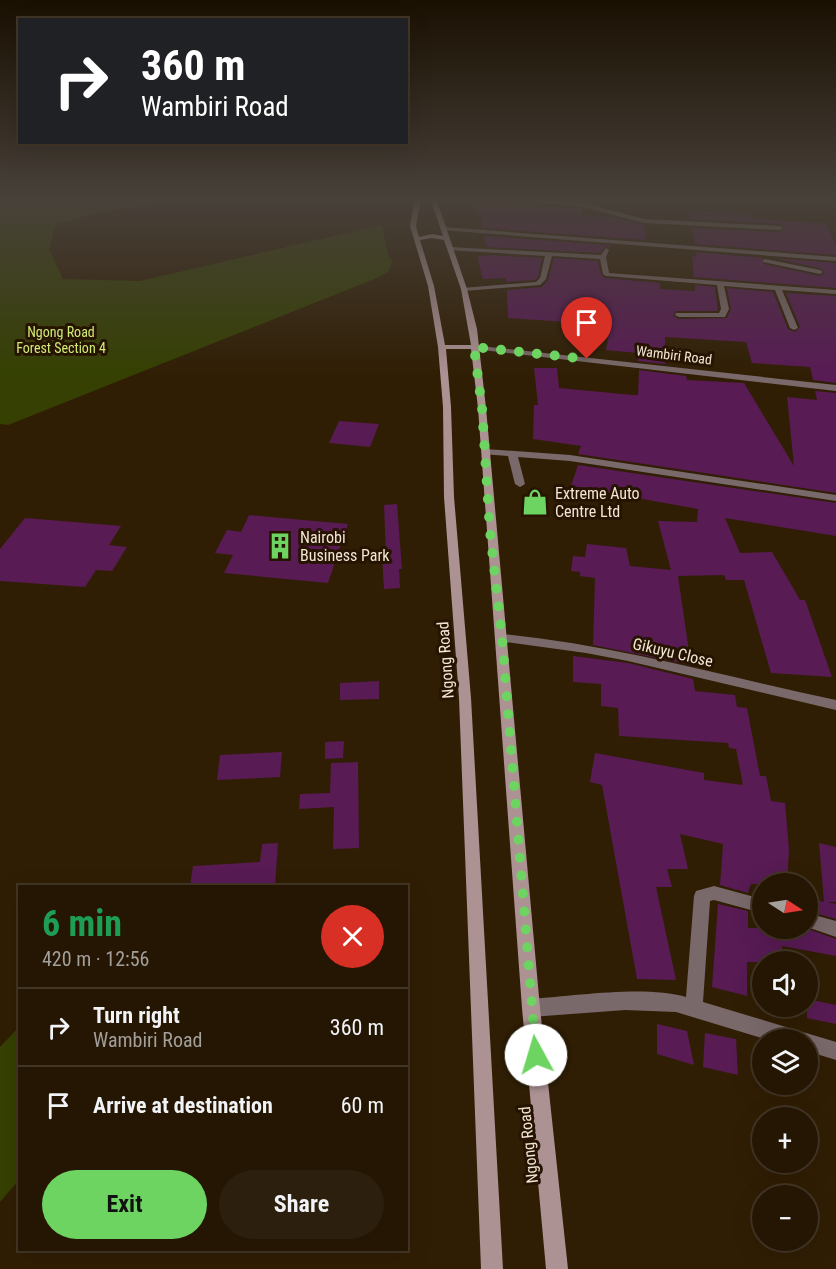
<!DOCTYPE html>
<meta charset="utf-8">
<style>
:root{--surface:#241603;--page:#2c1f0d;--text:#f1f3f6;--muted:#a39f9a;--line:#413525;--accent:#6dd361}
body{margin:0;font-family:"Roboto Condensed",sans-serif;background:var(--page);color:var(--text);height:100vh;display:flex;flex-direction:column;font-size:22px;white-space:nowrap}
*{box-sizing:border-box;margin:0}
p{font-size:20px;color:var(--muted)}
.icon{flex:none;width:33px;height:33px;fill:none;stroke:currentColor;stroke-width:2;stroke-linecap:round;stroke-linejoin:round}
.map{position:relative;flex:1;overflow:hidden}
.sheet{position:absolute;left:18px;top:885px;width:390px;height:366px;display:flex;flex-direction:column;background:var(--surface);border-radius:0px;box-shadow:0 6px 24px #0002,0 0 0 2px var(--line)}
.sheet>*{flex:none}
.guide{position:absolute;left:18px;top:18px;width:390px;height:126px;border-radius:0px;box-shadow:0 6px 24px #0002,0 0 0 2px var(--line);background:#202124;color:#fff;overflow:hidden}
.needle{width:39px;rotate:102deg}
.fabs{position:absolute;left:752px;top:873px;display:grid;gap:12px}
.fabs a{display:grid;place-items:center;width:66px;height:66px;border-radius:50%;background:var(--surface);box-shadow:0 6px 24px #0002,0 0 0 2px var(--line);font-size:30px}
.pin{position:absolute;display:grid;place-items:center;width:51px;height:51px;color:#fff;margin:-62px -26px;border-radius:50% 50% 50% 0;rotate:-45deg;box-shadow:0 0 6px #0007}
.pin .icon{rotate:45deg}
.me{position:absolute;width:66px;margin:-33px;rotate:354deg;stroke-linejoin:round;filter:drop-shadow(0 0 4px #0008)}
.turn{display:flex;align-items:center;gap:21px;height:126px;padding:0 24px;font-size:27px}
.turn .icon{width:78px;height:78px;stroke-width:2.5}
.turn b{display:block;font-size:42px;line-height:51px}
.round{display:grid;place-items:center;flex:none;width:63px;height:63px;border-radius:32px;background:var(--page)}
.headline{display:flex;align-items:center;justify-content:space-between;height:102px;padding:0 24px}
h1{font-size:36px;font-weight:700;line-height:45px;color:#1e9e55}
.action{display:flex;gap:12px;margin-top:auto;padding:12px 24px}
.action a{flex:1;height:69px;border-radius:36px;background:var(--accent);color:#111;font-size:24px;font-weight:700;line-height:69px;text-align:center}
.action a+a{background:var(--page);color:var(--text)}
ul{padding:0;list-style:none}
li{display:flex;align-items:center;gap:18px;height:78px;padding:0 24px;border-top:2px solid var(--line)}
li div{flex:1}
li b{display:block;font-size:22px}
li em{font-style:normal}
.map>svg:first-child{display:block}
.green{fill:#354002}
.building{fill:#581b54}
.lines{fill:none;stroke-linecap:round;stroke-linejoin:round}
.minor{fill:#7a696a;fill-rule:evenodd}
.secondary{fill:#ad9294;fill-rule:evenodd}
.route{stroke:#6dd361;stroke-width:10;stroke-dasharray:0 18}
.labels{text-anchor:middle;stroke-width:6;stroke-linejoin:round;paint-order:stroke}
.far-park-label{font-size:14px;fill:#d0eb76;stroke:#261400}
.far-street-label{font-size:14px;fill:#f1e5d6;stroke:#261400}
.poi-label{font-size:16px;fill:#f1e5d6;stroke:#261400;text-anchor:start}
.street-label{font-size:16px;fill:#f1e5d6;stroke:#261400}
</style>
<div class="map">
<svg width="836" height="1269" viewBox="0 0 836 1269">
<rect width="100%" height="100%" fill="#301e04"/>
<g class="green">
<path d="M0,198h201l-96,13 -49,13 -7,25 14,30 77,2 242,-56 7,34 4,1 -5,12 -16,8 -364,145 -8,-1z"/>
<path d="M19,1027v153l-19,22v-155z"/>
</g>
<g class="building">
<path d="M499,204l80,4 3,1 -1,7 33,1 30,8 2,15 -164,-12 -1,-6 2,-1 -9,-15z"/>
<path d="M689,211l60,3 1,5 76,4 10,23v9l-141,-11 -3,-16 88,4 5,-5 -5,-3 -89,-5z"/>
<path d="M484,236l126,9v3l-4,-2 -6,7 -113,-6z"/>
<path d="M696,252l67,6v6l57,12 5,-3 -5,-5 -47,-10 63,5v25l-142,-11 -2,-21 5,1z"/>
<path d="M489,255l53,3 -4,19 -3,3 -29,2v-4l-23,1 -6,-22z"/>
<path d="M554,258l44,3 3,13 4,4 55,5v6l35,2v-6l20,2 3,24h-42l-3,5 6,3 48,-1 4,-9 -4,-21 46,4 15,37 7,3 5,-5 -14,-34 50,3v87l-23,-3 -3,-13 -58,-4 -6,-21 -81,-5v27l-27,-3v-8l-32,-3 3,-17 -43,-4 1,-7 -59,-4 -1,-28 35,-3 6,-7z"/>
<path d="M534,368h23l2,20 74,7h5l1,-25 47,6 1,4 57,3 50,83 -7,-69 30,3 -2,-9 21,2v100l-258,-39 3,-8 -48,-7 1,-34h4z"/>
<path d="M339,421l40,3 -9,23 -41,-4z"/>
<path d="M578,465l258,38v33l-111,-18 15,35 32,-1 28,48h5l27,77 -61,-4 -27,-93h-18l-2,-5 -46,1 13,89 -98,-20 2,-67 -15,-2v-4l-9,-1 2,-15 12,1 2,-13 39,4 4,18 41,4 -13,-49 39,1 1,-13 -127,-23z"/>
<path d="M397,504l5,65h-3l1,19 -16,1 -2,-34h4l-2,-50z"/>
<path d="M249,515l99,9 -20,59 -104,-10 9,-18 -18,-2 12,-23 14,2z"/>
<path d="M25,518l96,8 -12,19 18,2 -15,24 -16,-1 -11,17 -85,-6v-32z"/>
<path d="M573,656l55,7 65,16 2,12 40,4 2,12 10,1 13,68h6l5,25 14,2 4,47 -2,34h-36l-3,9 -28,-8 3,-41 -43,-10 8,35h-21l5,18h-16l20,93 -39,-1 -35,-194 -12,-3 5,-29 109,20v7l39,5 -7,-36 -7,-1 -1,-5 -109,-7 -1,-28 -17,-2v-22l-28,-2z"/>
<path d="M379,681v18l-39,1v-17z"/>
<path d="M344,741l-1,17 -18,1v-17z"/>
<path d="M282,752l-2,25 -63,3 3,-25z"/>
<path d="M358,762l1,86 -26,1 1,-42 -35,2 1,-15 30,-1 1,-30z"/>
<path d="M278,843l-3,43h-85l3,-20 67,-4 2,-18z"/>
<path d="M819,843l17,4v55h-9l9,2v15l-29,-8v-14l17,5z"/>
<path d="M718,904l30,7v17h57l31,11v17l-54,-10 1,16h-36v34l-35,-9z"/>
<path d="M807,999l29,6v19l-29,-6z"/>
<path d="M657,1024l30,7 7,34 -37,-11z"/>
<path d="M705,1033l31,6 2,36 -35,-8z"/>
</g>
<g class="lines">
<g class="minor">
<path d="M475,198l104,4 65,17 136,7 3,2 -3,2 -136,-7 -65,-17z"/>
<path d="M820,198h16v4z"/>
<path d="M444,227l392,30v4l-394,-31z"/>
<path d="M450,247l151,8 5,-7 3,2 -3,7 3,16 227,17v4l-54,-4 16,38 -4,2 -4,-2 -15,-38 -51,-4 5,23 -4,8h-46l-4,-2 1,-2h43l2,-4 -4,-24 -111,-9 -3,-2 -3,-15 -48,-3 -6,23 -6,6 -76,6 -2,-1v-2l74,-6 4,-4 5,-22 -97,-6v-2z"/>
<path d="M765,259l55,11 3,2 -3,2 -57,-12v-2z"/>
<path d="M471,345l365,40v6l-362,-42h-3z"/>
<path d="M485,449l85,6 266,40v6l-266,-40 -52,-4 7,27 -5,3 -5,-3 -7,-28 -26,-2v-4z"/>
<path d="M502,634c114,11 223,43 334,66v10l-208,-49 -42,-8 -88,-12 -2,-3z"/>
<path d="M714,886l48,13v14l-48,-13 -4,1 -7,101 133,40v18l-29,-9v-11h-39l-92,-28 -51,-2 -94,7 -6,-3 -3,-6 3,-6 6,-3c44,-3 114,-14 155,-2l8,-101 2,-5z"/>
<path d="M807,913l29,8v16l-29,-10z"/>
</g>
<path class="secondary" d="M415,198h6l-5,28 3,11 13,-3 11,2 -13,-38h6l31,91 10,40 9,79 54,600 28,261h-22l-24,-261 -44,-600 -7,-59h-25l5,58 3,90 17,201 32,571h-22l-22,-571 -15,-201 -1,-90 -5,-60 -10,-61 -18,-60zM432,238l12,2 17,49 10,56h-26l-11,-59 -14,-46z"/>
</g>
<linearGradient id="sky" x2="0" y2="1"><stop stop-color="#1a1002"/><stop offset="0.53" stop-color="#48413a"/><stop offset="1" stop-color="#48413a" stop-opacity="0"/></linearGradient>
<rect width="836" height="376" fill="url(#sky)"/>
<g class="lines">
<path class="route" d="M536,1055l-34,-417 -12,-107 -8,-123 -8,-61 113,12"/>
</g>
<defs>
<g id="shop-bare" transform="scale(2.07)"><path d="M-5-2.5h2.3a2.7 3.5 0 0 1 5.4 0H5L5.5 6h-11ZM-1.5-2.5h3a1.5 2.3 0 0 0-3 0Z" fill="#6dd361" stroke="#261400" stroke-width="2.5" paint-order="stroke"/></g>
<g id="building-bare" transform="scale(2.07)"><path d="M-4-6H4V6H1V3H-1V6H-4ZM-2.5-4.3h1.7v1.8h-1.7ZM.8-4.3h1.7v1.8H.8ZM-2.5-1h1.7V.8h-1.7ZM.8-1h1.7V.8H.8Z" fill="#6dd361" stroke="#261400" stroke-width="2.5" paint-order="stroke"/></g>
</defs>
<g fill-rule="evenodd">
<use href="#shop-bare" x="535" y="502"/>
<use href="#building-bare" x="280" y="546"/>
</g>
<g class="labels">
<g class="far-park-label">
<text x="61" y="337">Ngong Road<tspan x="61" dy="16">Forest Section 4</tspan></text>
</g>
<g class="far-street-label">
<text transform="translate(674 355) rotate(7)" y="5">Wambiri Road</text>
</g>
<g class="poi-label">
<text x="555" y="499">Extreme Auto<tspan x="555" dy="18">Centre Ltd</tspan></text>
<text x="300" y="543">Nairobi<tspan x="300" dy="18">Business Park</tspan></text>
</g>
<g class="street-label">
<text transform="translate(673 652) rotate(13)" y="6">Gikuyu Close</text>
<text transform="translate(445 660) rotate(-94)" y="6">Ngong Road</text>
<text transform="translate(528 1145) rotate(-96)" y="6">Ngong Road</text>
</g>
</g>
</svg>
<div class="fabs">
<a><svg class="needle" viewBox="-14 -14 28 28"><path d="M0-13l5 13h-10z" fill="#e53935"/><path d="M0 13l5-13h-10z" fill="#a39f9a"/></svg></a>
<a><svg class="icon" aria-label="sound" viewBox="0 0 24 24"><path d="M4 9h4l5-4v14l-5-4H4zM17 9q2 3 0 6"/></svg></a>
<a><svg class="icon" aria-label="layers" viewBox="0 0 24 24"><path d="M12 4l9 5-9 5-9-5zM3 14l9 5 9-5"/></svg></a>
<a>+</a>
<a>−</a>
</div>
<div class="pin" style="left:587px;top:359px;background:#d93025"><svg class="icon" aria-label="arrive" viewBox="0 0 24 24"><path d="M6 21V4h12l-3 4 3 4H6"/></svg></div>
<svg class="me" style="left:536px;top:1055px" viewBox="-20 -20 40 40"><circle r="19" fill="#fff"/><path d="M0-13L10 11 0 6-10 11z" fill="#6dd361"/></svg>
<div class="guide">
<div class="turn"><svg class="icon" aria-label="right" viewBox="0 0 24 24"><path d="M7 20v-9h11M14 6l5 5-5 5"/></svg><div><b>360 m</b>Wambiri Road</div></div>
</div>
<section class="sheet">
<div class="headline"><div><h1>6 min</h1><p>420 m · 12:56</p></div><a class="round" style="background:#d93025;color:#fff"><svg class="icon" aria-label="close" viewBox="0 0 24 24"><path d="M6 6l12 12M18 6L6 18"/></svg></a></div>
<ul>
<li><svg class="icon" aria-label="right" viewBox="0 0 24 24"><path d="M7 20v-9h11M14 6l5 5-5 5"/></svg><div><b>Turn right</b><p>Wambiri Road</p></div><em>360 m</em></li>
<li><svg class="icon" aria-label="arrive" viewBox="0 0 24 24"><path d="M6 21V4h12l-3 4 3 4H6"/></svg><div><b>Arrive at destination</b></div><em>60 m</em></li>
</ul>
<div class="action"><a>Exit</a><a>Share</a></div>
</section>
</div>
